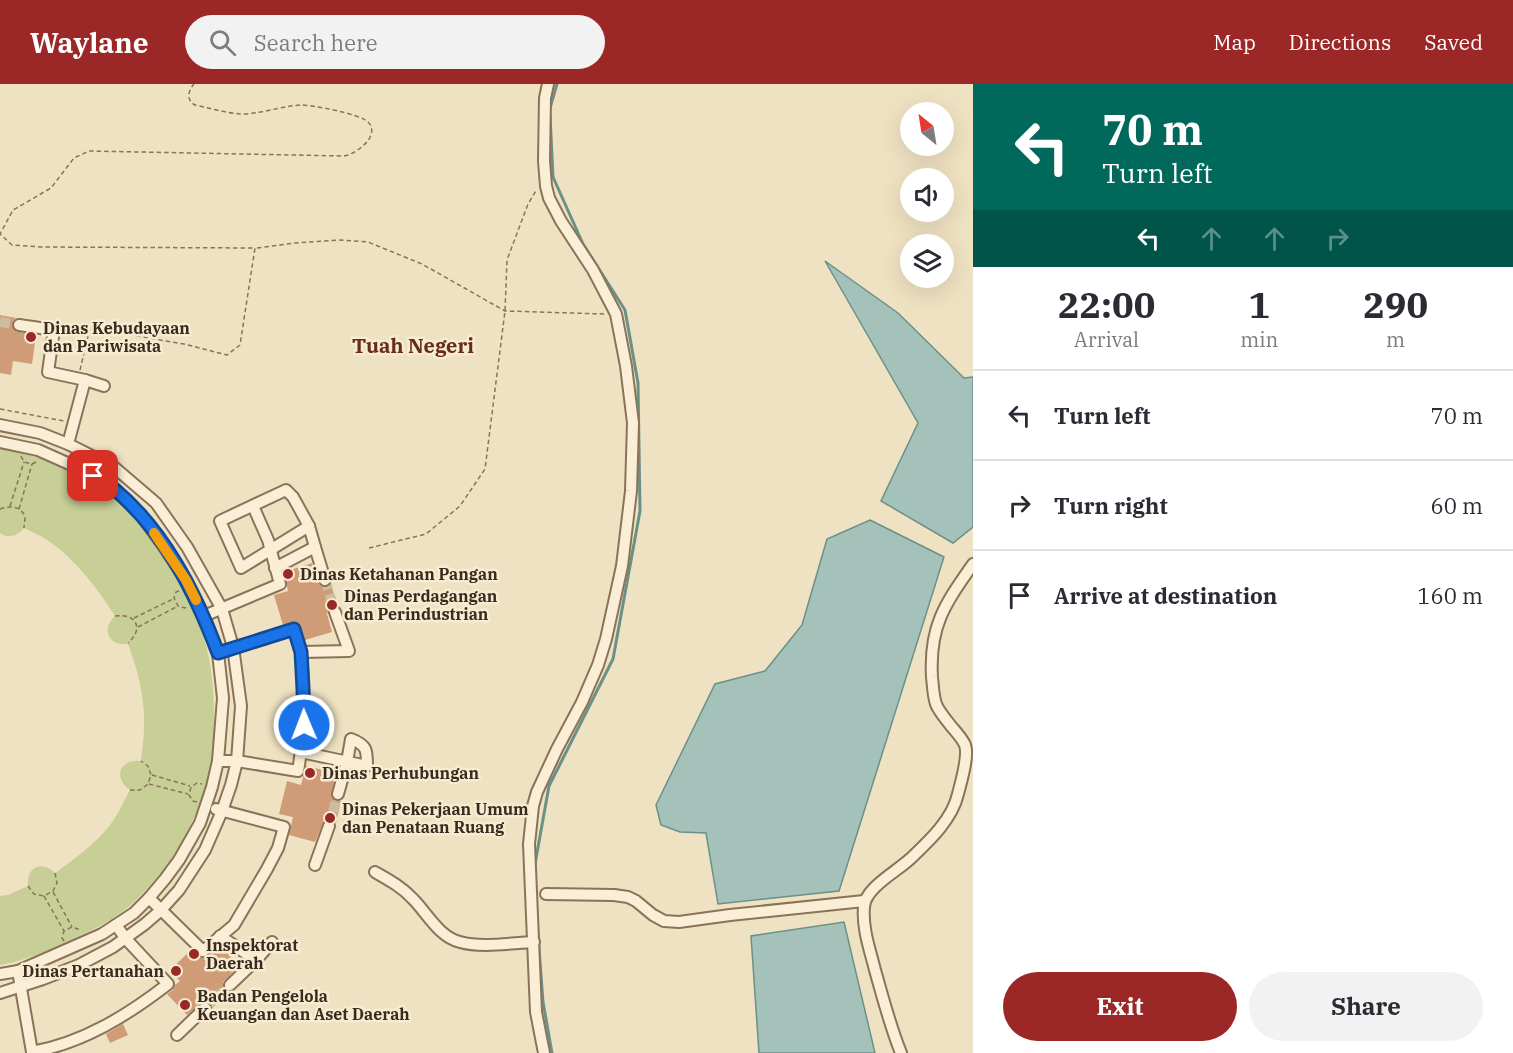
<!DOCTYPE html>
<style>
:root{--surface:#fff;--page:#f2f2f3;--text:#2b2b33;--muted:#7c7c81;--line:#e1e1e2;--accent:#9b2727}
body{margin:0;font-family:"IBM Plex Serif",serif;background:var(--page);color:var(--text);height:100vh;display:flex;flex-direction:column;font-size:22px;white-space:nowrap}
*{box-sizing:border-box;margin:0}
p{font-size:20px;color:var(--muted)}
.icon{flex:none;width:33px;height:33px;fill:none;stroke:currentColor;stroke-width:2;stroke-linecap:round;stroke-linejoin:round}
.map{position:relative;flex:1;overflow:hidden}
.details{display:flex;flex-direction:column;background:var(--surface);width:540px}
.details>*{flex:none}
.banner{background:#00695c;color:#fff;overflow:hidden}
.needle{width:39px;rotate:330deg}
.fabs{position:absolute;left:900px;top:18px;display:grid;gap:12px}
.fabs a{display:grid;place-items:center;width:54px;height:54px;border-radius:50%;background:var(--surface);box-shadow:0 6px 24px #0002;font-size:30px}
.pin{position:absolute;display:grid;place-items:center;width:51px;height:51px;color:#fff;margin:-26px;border-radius:12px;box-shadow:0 3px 9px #0006}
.me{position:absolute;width:66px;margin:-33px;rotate:359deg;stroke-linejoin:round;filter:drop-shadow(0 0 4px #0008)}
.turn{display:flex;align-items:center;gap:21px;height:126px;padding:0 30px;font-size:27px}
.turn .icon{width:78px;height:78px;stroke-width:2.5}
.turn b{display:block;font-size:42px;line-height:51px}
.lanes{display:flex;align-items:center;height:57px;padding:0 30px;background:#0003;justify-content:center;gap:30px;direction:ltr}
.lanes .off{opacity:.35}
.eta{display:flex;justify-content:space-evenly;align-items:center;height:102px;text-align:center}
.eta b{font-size:36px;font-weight:700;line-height:42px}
.primary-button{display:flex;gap:12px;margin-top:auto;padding:12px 30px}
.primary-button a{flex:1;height:69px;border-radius:36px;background:var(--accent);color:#fff;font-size:24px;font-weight:700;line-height:69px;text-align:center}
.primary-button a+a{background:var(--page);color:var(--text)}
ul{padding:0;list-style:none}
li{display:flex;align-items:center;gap:18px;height:90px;padding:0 30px;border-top:2px solid var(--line)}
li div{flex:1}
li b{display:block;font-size:22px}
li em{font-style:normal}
header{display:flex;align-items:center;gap:36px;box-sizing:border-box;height:84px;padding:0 30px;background:var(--accent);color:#fff}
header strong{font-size:28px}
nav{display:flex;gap:33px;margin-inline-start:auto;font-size:21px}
.search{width:420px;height:54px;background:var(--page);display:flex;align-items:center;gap:15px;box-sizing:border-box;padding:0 21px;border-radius:33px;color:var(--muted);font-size:22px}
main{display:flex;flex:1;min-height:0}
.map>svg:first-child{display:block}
.green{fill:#c7ce96}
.water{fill:#a5c2ba;stroke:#6b9088;stroke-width:1.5}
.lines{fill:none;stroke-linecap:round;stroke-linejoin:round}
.stream{stroke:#6b9088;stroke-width:3}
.building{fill:#cf9c77}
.minor-tunnel{stroke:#cbbda1;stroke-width:10;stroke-dasharray:10 5;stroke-linecap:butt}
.minor-casing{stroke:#8a7359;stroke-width:14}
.path{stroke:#8a7359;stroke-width:1.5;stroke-dasharray:4.5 3;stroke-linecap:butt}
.minor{stroke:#faefd6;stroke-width:10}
.route-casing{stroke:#114b97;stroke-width:15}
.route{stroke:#1a73e8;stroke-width:10}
.slow{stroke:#f59e0b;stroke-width:10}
.poi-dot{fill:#9b2727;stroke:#f7ecd2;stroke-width:2}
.labels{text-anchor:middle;stroke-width:5;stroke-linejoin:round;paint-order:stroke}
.poi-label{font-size:16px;font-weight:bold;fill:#392b1d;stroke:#f7ecd2;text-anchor:start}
.quarter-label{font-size:20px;font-weight:bold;fill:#672c1b;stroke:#f7ecd2}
</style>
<header>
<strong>Waylane</strong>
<div class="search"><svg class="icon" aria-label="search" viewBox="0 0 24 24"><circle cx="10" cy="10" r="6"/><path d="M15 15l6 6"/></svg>Search here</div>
<nav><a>Map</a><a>Directions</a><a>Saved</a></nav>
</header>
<main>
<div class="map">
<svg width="973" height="969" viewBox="0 0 973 969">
<rect width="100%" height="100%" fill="#efe2c2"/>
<path class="green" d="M0,365c39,6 85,23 115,50 16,14 29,31 42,48 17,24 33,52 43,79 11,29 14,60 14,90 0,22 -1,45 -7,67 -14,47 -42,93 -80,125 -17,14 -39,24 -59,33 -21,10 -44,20 -68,24v-69l8,-1 20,-9c-2,-19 14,-26 27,-13 24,-17 50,-36 64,-62 4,-7 7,-14 11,-21 -17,-12 -11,-31 11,-29 1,-11 3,-23 3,-34 1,-29 -6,-56 -16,-83 -20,2 -27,-15 -13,-28 -18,-28 -38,-55 -66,-75 -7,-5 -17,-9 -25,-13 -7,8 -15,11 -24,5z"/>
<g class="water">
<path d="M825,177l73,52 66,65 9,-1v150l-20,16 -72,-42 37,-78z"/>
<path d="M870,436l74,37 -105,334 -121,13 -12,-71 -26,-1 -19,-7 -5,-20 59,-121 50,-13 37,-46 25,-86z"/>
<path d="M844,838l31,131h-116l-8,-117z"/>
</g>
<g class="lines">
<g class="stream">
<path d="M550,24l7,-24"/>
<path d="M535,780l14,-78 64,-127 27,-148 -2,-128 -13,-73 -42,-66 -30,-67 -3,-62"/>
<path d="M537,838l6,80 9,51"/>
</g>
</g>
<g class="building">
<path d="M0,231l16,3 -3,3 -1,4 3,6 21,4 -4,29 -19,-3 -2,14 -11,-2z"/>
<path d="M312,479l8,22 7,2 4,-3 6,21 -7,2 -3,7 5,18 -27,8 -6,-17 -7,-1 -9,3 -9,-30 14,-4 -4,-19z"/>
<path d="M306,682l30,7 -5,22 4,6h6l-5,22 -5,-4 -7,2 -9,21 -26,-7 4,-18 -14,-3 8,-33 14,4z"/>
<path d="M221,862l18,20 -16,16 1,8 6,2 -18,16 -2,-6 -7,-1 -16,14 -20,-21 6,-4 2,-5 5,-4 -10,-11 21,-20 7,7 6,1z"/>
<path d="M123,940l5,11 -18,8 -4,-9z"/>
</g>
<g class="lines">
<g class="minor-tunnel">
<path d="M0,238l19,3"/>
<path d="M325,496l10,32"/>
<path d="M329,742l9,-32"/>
<path d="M205,924l25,-23"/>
</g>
<g class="minor-casing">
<g id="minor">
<path d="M19,241l35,5 -6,42 37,8 -17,64"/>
<path d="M85,296l19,6"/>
<path d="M0,341l40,8 28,11 46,23 42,36 31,44 35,62 11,38 8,59 -4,55 -6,24 -9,26 -17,39 -26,40 -18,20 -16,14 -32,23 -34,18 -36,14 -43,14"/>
<path d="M0,358l38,8 36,16 37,20 30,29 23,32 22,33 18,36 14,37 5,45 -5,63 -6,26 -12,36 -21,37 -14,19 -16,19 -15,15 -32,21 -84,37 -18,3"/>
<path d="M286,406l7,7 16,29 -68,42 -21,-47z"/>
<path d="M315,463l10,33"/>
<path d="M275,484l40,-21 -6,-21"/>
<path d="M204,532l76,-32 -12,-44 -15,-34"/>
<path d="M218,569l76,-24 7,23 48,-1 -14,-39"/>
<path d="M301,668l66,14c0,-16 0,-21 -16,-27l-4,23 -9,32"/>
<path d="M218,677h19l61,10c7,-40 6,-78 3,-119"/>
<path d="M315,781l14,-39"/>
<path d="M375,788c14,8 27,15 38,27 14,14 26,38 47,43 21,6 51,1 74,0"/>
<path d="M546,810l68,1 14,2 8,4 17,14 11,6 15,1 51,-7 134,-14"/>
<path d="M149,814l54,53 31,-26 33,-56 11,-21 6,-21 -68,-18"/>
<path d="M220,852l36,24 16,-18"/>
<path d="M18,887l14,81c51,-9 96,-37 136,-68l-42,-45 -10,-14"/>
<path d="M230,901l26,-25"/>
<path d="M177,951l28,-27"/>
<path d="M544,969l-8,-41 -7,-168 4,-38 4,-14 20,-43 25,-47 16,-37 8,-26 16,-73 9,-75 2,-68 -7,-57 -10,-52 -23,-44 -32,-49 -12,-23 -3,-12 -2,-25 1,-63 3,-14"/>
<path d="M901,969c-11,-27 -18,-55 -26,-83 -5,-20 -13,-42 -11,-63 1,-19 32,-35 46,-48 19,-18 42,-39 48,-65 3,-12 11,-38 7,-49 -3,-7 -9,-13 -14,-19 -5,-7 -12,-14 -15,-22 -3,-9 -3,-19 -4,-27 -3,-51 13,-73 41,-113"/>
</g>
</g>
<g class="path">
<path d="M257,164l38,-5 43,-3 30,2 54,22 83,47 99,3"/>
<path d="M80,286l10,-42 94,16 43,11 13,-10 15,-97 -214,-1 -29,-2 -12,-11 13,-24 38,-22 23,-30 15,-7 255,5c9,-2 16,-7 23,-14 5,-6 7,-15 1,-20 -8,-8 -55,-17 -67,-17 -20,1 -40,9 -60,9 -15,-1 -32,-6 -46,-9 -9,-5 -7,-14 -1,-21"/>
<path d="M0,325l64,12"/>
<path d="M21,372l3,6 8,2 6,-3"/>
<path d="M10,422l14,-44"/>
<path d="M0,425c9,-3 21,-4 25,8 0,4 -1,7 -1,11"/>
<path d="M19,425l13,-45"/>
<path d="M369,464l57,-14 34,-28 25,-37 20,-158 2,-51 21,-56 9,-15"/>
<path d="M179,507l-3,1 -2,6 4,8 7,2 3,-2"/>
<path d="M115,532c22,-3 29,13 13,27"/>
<path d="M134,534l39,-19"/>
<path d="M138,543l40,-21"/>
<path d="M152,691l38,11"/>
<path d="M149,700l39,10"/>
<path d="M130,706h10l8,-6 3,-9 -3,-9 -7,-5"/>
<path d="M197,718l-4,-1 -4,-6 2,-8 6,-4 5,1"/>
<path d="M28,802l6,8 10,2 9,-5 4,-8 -2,-10"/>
<path d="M53,808l19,35"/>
<path d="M44,812l20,35"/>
<path d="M64,857l-2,-3 2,-7 8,-4 6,2 1,3"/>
</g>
<use href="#minor" class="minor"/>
</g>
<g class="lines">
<g class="route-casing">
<path id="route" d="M93,392c6,4 14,7 20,12 51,42 82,104 105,165l76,-24 7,23 2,36 1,37"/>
</g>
<use href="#route" class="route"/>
<path class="slow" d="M154,449l32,47 10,20"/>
</g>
<g class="poi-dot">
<circle cx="31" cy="253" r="6"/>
<circle cx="288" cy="490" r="6"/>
<circle cx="332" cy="521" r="6"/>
<circle cx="310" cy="689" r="6"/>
<circle cx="330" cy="734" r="6"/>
<circle cx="194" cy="870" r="6"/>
<circle cx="176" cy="887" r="6"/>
<circle cx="185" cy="921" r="6"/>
</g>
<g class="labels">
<g class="poi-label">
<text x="43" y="250">Dinas Kebudayaan<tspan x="43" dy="18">dan Pariwisata</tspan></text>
<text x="300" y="496">Dinas Ketahanan Pangan</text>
<text x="344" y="518">Dinas Perdagangan<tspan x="344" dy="18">dan Perindustrian</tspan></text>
<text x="322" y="695">Dinas Perhubungan</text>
<text x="342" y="731">Dinas Pekerjaan Umum<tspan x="342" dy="18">dan Penataan Ruang</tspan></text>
<text x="206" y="867">Inspektorat<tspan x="206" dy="18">Daerah</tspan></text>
<text x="164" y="893" text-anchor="end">Dinas Pertanahan</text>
<text x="197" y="918">Badan Pengelola<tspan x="197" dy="18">Keuangan dan Aset Daerah</tspan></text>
</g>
<g class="quarter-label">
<text x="413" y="269">Tuah Negeri</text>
</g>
</g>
</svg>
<div class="fabs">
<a><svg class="needle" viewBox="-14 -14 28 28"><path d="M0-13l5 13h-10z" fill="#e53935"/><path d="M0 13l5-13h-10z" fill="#7c7c81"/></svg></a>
<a><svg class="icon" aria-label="sound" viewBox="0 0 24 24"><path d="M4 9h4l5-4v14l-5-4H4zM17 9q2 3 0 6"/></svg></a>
<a><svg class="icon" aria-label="layers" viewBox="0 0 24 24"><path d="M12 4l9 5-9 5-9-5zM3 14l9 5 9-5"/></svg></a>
</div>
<div class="pin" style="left:93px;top:392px;background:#d93025"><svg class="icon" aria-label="arrive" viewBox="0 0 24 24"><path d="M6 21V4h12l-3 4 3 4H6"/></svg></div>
<svg class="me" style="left:304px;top:641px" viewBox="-20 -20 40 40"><circle r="17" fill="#1a73e8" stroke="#fff" stroke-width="3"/><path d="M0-11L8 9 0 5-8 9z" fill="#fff"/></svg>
</div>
<section class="details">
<div class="banner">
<div class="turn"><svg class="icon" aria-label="left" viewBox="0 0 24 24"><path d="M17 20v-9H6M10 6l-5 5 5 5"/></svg><div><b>70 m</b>Turn left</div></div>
<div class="lanes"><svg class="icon" aria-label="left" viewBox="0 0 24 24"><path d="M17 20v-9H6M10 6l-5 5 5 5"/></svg><svg class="icon off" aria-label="ahead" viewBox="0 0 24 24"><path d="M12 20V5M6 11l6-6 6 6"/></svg><svg class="icon off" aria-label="ahead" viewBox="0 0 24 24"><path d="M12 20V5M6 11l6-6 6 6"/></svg><svg class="icon off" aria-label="right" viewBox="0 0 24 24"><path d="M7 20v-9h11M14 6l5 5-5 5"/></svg></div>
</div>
<div class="eta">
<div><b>22:00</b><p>Arrival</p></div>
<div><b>1</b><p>min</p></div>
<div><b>290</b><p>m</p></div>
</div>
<ul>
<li><svg class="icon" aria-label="left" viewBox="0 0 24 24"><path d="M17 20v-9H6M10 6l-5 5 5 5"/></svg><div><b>Turn left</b></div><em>70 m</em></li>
<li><svg class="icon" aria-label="right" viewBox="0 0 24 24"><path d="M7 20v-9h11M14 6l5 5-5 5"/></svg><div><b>Turn right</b></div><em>60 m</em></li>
<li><svg class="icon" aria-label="arrive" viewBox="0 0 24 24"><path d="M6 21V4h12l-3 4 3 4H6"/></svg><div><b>Arrive at destination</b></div><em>160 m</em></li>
</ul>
<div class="primary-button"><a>Exit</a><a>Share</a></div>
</section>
</main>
